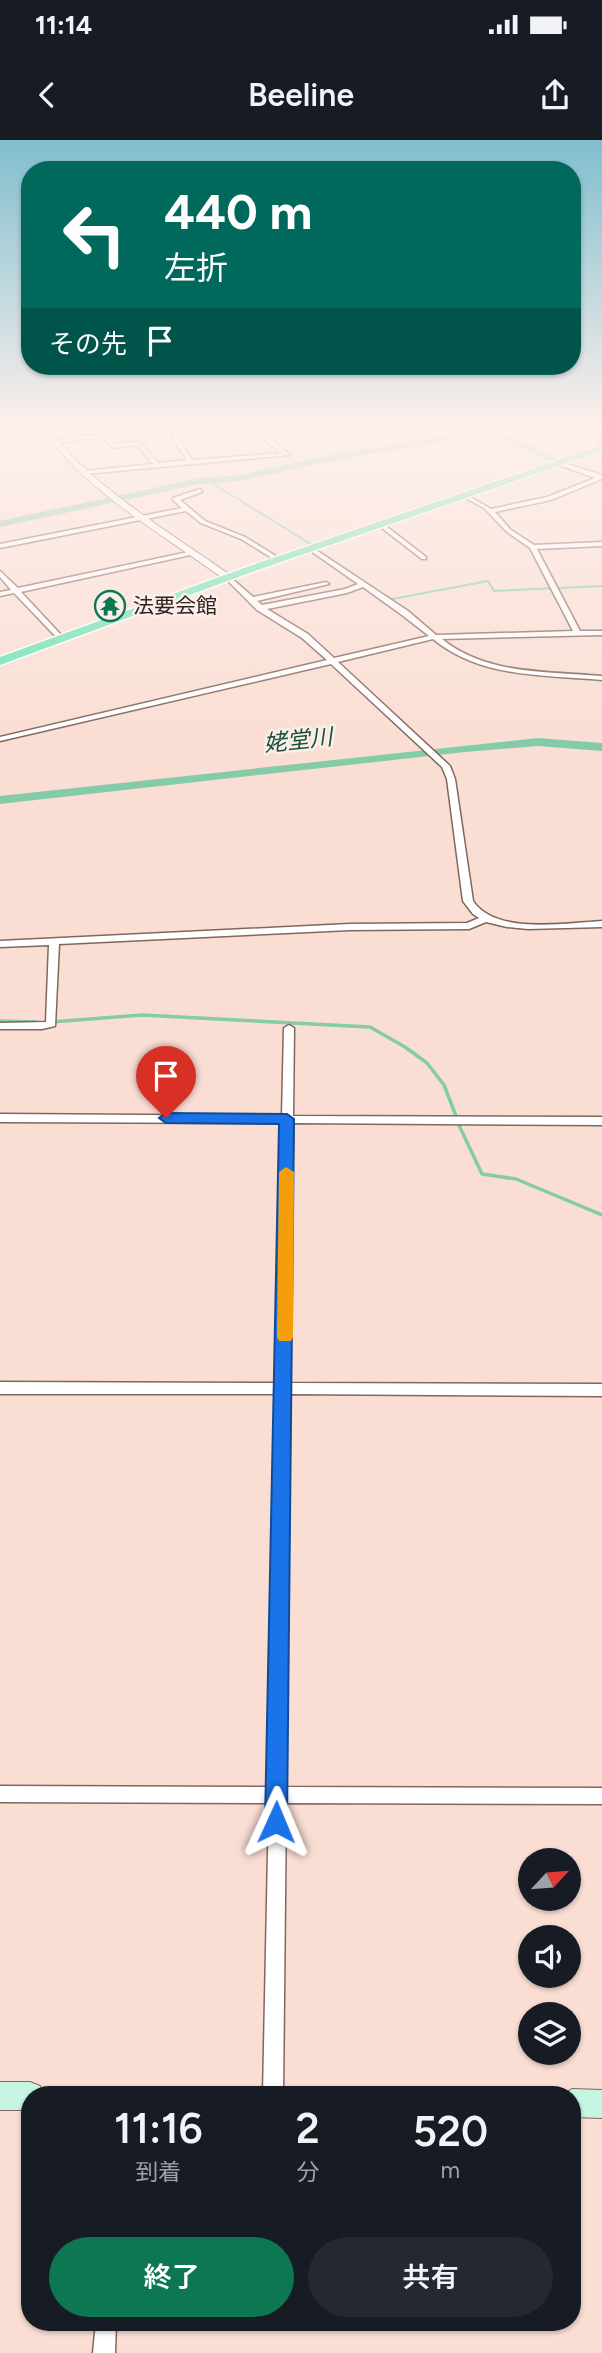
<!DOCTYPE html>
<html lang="ja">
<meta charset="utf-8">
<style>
:root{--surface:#171b24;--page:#242831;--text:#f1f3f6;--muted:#9ea1a6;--accent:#0c7751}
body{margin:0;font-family:Figtree,"Noto Sans JP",sans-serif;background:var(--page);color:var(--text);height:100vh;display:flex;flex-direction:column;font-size:26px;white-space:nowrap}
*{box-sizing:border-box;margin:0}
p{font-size:23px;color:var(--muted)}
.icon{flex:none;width:38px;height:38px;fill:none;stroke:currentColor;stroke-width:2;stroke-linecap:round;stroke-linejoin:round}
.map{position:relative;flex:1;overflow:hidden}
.panel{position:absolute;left:21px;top:1946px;width:560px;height:245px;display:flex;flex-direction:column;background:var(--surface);border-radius:28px;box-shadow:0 2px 5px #0004}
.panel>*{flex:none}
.hud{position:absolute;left:21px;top:21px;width:560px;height:214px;border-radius:28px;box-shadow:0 2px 5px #0004;background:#00695c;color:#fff;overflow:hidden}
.needle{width:46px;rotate:64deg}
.fabs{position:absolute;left:518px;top:1708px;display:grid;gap:14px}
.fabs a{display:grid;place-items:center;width:63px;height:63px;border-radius:50%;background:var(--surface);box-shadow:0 2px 5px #0004;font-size:35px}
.pin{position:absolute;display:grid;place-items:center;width:60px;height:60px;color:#fff;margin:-72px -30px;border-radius:50% 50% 50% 0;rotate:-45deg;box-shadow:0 0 7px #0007}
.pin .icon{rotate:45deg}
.me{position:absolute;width:77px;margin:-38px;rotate:1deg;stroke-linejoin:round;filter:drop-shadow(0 0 5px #0008)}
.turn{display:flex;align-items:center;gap:24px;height:147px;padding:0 28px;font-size:32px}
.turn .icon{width:91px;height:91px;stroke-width:2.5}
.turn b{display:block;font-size:49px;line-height:60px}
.then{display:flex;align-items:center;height:66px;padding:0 28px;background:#0003;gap:14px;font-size:26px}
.eta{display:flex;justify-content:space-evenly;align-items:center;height:119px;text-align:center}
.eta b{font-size:42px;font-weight:600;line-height:49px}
.cta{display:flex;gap:14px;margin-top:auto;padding:14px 28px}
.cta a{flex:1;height:80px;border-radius:42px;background:var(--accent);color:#fff;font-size:28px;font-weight:600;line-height:80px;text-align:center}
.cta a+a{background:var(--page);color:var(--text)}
.status{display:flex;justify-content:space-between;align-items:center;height:49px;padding:0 35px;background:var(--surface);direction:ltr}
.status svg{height:19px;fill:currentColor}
header{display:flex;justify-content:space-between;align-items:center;height:91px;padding:0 28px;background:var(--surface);font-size:32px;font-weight:600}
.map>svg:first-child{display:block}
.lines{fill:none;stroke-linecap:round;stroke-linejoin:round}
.stream-far2{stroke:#84cca8;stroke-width:2}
.stream-far1{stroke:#84cca8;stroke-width:2.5}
.stream{stroke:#84cca8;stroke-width:3.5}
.river{fill:#84cca8;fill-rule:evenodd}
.minor-casing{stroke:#80675e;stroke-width:3}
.tertiary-casing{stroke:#80675e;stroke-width:2}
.secondary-casing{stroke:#80675e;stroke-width:2}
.trunk-casing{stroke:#fff;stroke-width:3}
.minor{fill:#fff;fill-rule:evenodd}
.tertiary{fill:#fff;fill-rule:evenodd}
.secondary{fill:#c6f5e2;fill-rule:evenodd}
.trunk{fill:#66e4b2;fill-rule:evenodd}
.route{fill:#1a73e8;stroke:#114b97;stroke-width:2}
.slow{fill:#f59e0b}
.labels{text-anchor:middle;stroke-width:5;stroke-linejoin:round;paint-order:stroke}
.far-poi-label{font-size:21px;fill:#2e2320;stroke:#fbefeb;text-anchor:start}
.far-water-label{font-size:23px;font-style:italic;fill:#1a5139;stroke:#fbefeb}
</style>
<div class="status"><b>11:14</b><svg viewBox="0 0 49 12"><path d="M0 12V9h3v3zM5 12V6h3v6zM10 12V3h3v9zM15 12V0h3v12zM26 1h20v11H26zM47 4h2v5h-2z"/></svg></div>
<header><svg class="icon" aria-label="back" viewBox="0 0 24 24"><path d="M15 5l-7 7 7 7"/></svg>Beeline<svg class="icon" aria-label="share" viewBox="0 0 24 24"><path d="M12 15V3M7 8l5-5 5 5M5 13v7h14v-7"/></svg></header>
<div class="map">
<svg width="602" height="2213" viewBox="0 0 602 2213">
<rect width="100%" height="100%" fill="#faded4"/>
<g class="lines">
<g class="stream-far2">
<path d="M207,340l107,66"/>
<path d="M387,460l101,-19 6,10 108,-5"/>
</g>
<g class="stream-far1">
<path d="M454,509l28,12"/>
<path d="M524,530l23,2"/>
</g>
<g class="stream">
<path d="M0,881l36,1"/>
<path d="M51,882l91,-7 228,12 35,20 22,16 17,22 12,31"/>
<path d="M457,981l25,53 34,5 86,36"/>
</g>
<g class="river">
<path d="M483,289l30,8 45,22 -9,2 -52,-24 -14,-2 -163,28 -79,18 -41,3 -200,43v-6l200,-43 41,-3 79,-18z"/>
<path d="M538,598l64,5v8l-64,-5 -73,6 -465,52v-8z"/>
</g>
<g class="minor-casing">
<g id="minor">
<path d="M22,288h11l-33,7v-4z"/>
<path d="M115,288l26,2 -2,3h-24l-7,4 6,7 26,-2 18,21 29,-3 -16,-24 3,-8h6l-3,8 15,24 89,-7 -31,-25h6l34,27 -205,19 -2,-3 70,-7 -16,-19 -25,3 -10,-11 -47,6 -3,-2 54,-8z"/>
<path d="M225,288h8l-3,2z"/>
<path d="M602,298v6l-3,-2z"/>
<path d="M558,321l44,14v4l-51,21 -56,12 16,18 23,15 68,-3v4l-65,3 43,82h22v4l-160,4c44,36 106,32 160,37v4c-58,-5 -122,-2 -169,-41l-95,23 112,104 5,13 18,122c23,34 92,22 129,20v6l-74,2 -21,-2 -21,-5 -17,7 -119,1 -291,14 -4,82 -13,3h-42v-6l46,-1 3,-77 -49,2v-6l350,-17 117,-1 12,-5 -6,-4 -10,-13 -16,-122 -5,-12 -111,-103 -331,77v-4l327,-77 -25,-22 -45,-28 -33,-33 5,-1 24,21 73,-15 3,2 -72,17 5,4 83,-16 13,-5 -50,-35 -1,-1 3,-2 98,65 28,24 137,-4 -43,-83 -23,-16 -23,-24 -24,-13 5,-1 26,15 56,-12 48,-19 -39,-14zM363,447l39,28 27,21 -95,22 -26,-24 -41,-25 80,-16z"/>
<path d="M200,349l2,3 -22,8 25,21 40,16 34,21v2h-4l-34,-21 -40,-16 -15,-12 -186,37v-4l182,-36 -9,-8v-2z"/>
<path d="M378,383h4l44,34v2h-4l-44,-34z"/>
<path d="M193,411l3,2 -1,1 -174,38 42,45 1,2 -4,2 -46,-48 -14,3v-4l11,-2 -11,-13v-6l18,17z"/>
<path d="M289,885l5,3 -1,88 309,1v8l-309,-2 -3,260 312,1v12l-312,-2 -4,393 316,1v16l-316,-1 -3,292h-20l6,-292 -269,-1v-16l269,1 8,-393h-277v-12l277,1 5,-260 -282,-1v-8l282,2 2,-88z"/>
<path d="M96,2182h20l-1,31h-22z"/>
</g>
</g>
<g class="tertiary-casing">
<path id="tertiary" d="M42,288h7c38,56 125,107 181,147v4h-6c-59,-43 -142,-90 -182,-151z"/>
</g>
<g class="secondary-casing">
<g id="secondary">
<path d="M0,1942h30l10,4 3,9h-13v15h-30z"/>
<path d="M572,1949l30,1v28l-30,-1v-22h-10z"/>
</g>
</g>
<g class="trunk-casing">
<path id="trunk" d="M602,305v6l-350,121 -252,93v-8l244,-89z"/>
</g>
<use href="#minor" class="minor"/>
<use href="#tertiary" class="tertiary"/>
<use href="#secondary" class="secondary"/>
<use href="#trunk" class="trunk"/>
</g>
<linearGradient id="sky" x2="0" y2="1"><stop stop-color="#80bece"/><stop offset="0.48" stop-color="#fdf0ec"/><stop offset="1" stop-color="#fdf0ec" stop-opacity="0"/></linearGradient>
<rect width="602" height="598" fill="url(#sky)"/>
<path class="route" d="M166,973l121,1 7,5 -7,703 -3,8 -8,3 -7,-3 -4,-8 14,-698 -113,-1 -7,-5z"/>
<path class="slow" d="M286,1027l8,5 -1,165 -2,4h-12l-2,-4 2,-165z"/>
<defs>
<g id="temple-ring" transform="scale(1.575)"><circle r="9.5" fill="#fbefeb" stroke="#0c7751" stroke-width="1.5"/><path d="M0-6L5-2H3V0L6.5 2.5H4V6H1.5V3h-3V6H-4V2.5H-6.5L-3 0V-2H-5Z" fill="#0c7751"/></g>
</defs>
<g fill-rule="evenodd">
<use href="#temple-ring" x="110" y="466"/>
</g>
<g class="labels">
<g class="far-poi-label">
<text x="133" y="473">法要会館</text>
</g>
<g class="far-water-label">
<text transform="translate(298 600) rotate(-6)" y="8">姥堂川</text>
</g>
</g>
</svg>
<div class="fabs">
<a><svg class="needle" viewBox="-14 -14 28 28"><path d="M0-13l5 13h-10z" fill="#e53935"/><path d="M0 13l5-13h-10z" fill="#9ea1a6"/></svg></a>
<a><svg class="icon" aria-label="sound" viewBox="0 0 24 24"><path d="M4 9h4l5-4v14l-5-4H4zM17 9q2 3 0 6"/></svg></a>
<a><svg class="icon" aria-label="layers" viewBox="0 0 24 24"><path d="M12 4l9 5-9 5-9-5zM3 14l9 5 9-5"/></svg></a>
</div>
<div class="pin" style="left:166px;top:978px;background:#d93025"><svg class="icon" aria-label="arrive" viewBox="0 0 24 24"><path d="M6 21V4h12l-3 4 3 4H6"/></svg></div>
<svg class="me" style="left:276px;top:1682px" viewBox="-20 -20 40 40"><path d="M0-17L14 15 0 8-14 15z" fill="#1a73e8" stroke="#fff" stroke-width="4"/></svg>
<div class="hud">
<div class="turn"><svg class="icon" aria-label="left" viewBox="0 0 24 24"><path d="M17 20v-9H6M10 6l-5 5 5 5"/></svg><div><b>440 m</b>左折</div></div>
<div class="then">その先<svg class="icon" aria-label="arrive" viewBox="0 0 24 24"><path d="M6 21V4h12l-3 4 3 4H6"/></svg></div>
</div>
<section class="panel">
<div class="eta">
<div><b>11:16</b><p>到着</p></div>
<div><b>2</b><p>分</p></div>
<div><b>520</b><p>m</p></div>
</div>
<div class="cta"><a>終了</a><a>共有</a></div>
</section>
</div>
